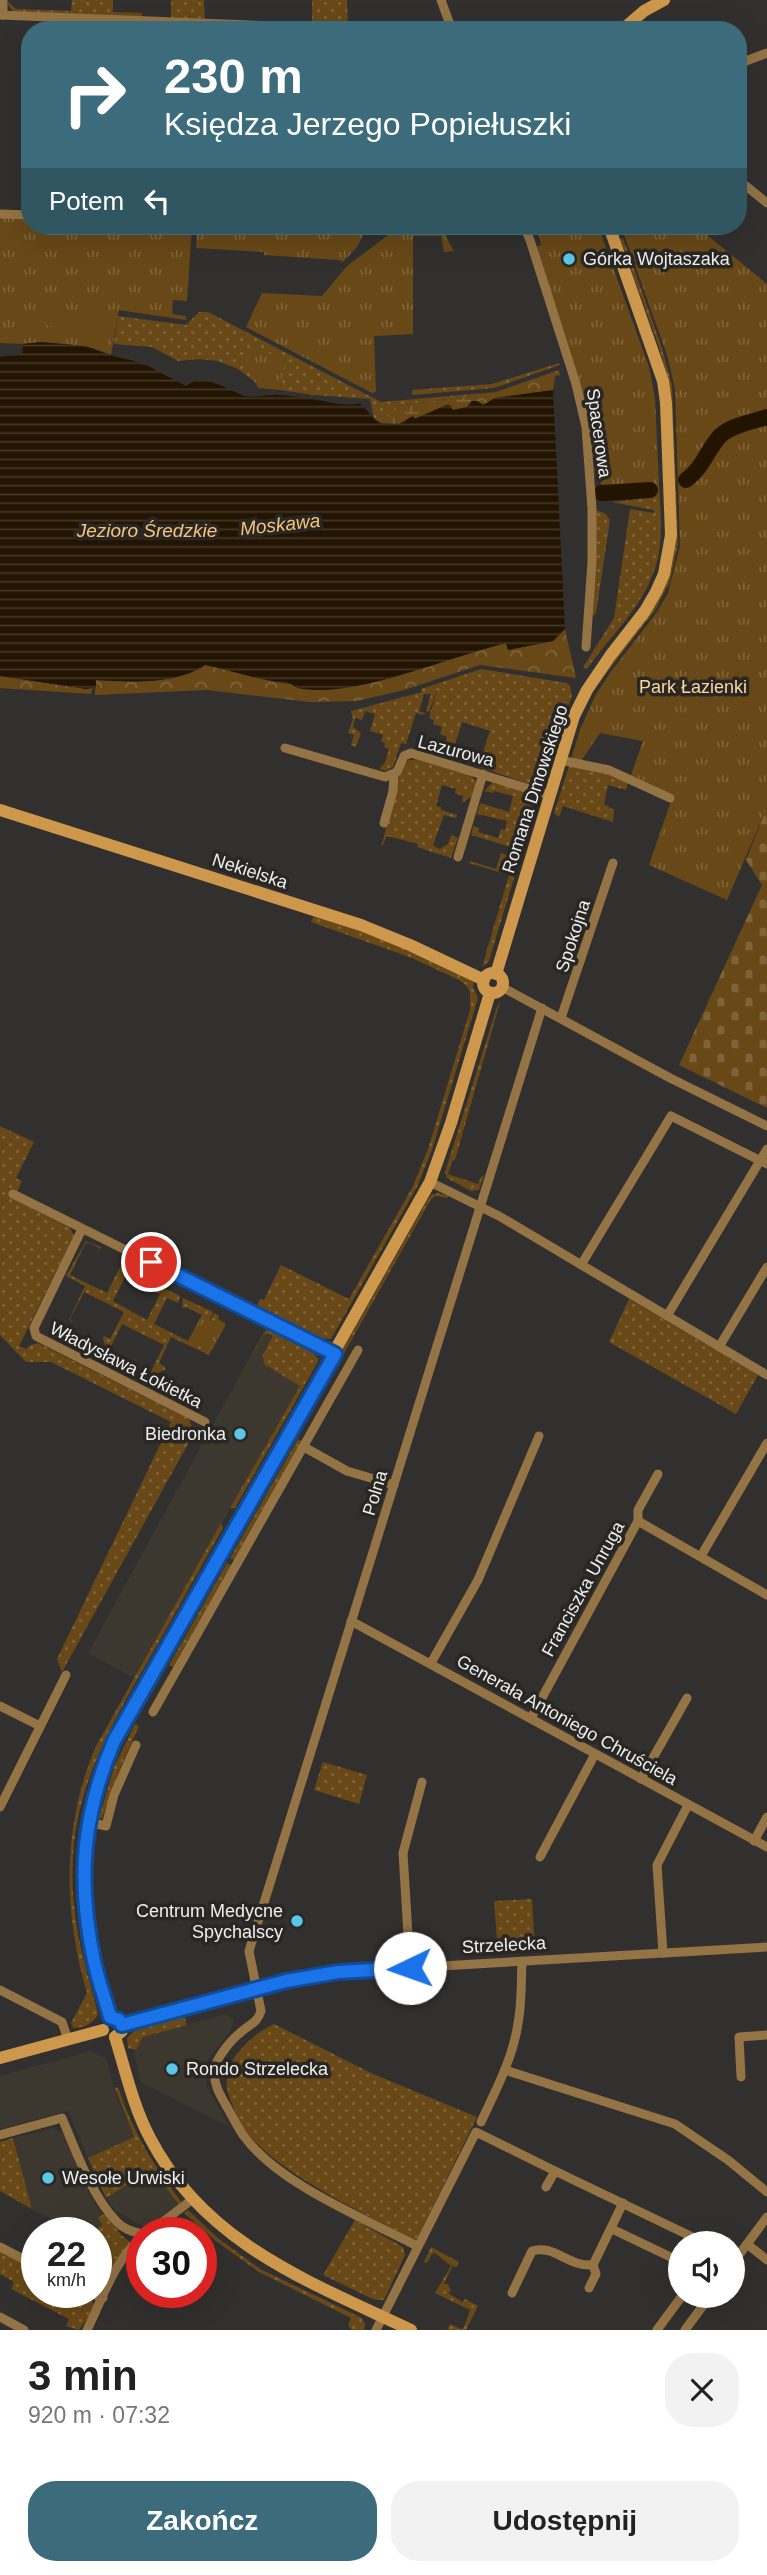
<!DOCTYPE html>
<html lang="pl">
<meta charset="utf-8">
<style>
:root{--surface:#fff;--page:#f2f2f2;--text:#222;--muted:#767676;--accent:#3c6c7b}
body{margin:0;font-family:Helvetica,sans-serif;background:var(--page);color:var(--text);height:100vh;display:flex;flex-direction:column;font-size:26px;white-space:nowrap}
*{box-sizing:border-box;margin:0}
p{font-size:23px;color:var(--muted)}
.icon{flex:none;width:38px;height:38px;fill:none;stroke:currentColor;stroke-width:2;stroke-linecap:round;stroke-linejoin:round}
.map{position:relative;height:2330px;overflow:hidden}
.details{display:flex;flex-direction:column;background:var(--surface);flex:1}
.details>*{flex:none}
.guide{position:absolute;left:21px;top:21px;width:726px;height:214px;border-radius:28px;box-shadow:0 7px 28px #0002;background:#3c6c7b;color:#fff;overflow:hidden}
.controls{position:absolute;left:668px;top:2231px;display:grid;gap:14px}
.controls a{display:grid;place-items:center;width:77px;height:77px;border-radius:50%;background:var(--surface);box-shadow:0 7px 28px #0002;font-size:35px}
.speed{position:absolute;left:21px;top:2217px;display:flex;gap:14px;font-size:35px;font-weight:700;text-align:center}
.speed>*{display:grid;place-content:center;width:91px;height:91px;border-radius:50%;background:var(--surface);box-shadow:0 7px 28px #0002;line-height:1}
.speed small{font-size:18px;font-weight:400}
.speed .limit{border:10px solid #d22;background:#fff;color:#111}
.pin{position:absolute;display:grid;place-items:center;width:60px;height:60px;color:#fff;margin:-30px;border:4px solid #fff;border-radius:50%;box-shadow:0 2px 7px #0007}
.me{position:absolute;width:77px;margin:-38px;rotate:267deg;stroke-linejoin:round;filter:drop-shadow(0 0 5px #0008)}
.turn{display:flex;align-items:center;gap:24px;height:147px;padding:0 28px;font-size:32px}
.turn .icon{width:91px;height:91px;stroke-width:2.5}
.turn b{display:block;font-size:49px;line-height:60px}
.then{display:flex;align-items:center;height:66px;padding:0 28px;background:#0003;gap:14px;font-size:26px}
.round{display:grid;place-items:center;flex:none;width:74px;height:74px;border-radius:28px;background:var(--page)}
.head{display:flex;align-items:center;justify-content:space-between;height:119px;padding:0 28px}
h1{font-size:42px;font-weight:700;line-height:52px}
.cta{display:flex;gap:14px;margin-top:auto;padding:14px 28px}
.cta a{flex:1;height:80px;border-radius:28px;background:var(--accent);color:#fff;font-size:28px;font-weight:700;line-height:80px;text-align:center}
.cta a+a{background:var(--page);color:var(--text)}
.map>svg:first-child{display:block}
.built{fill:#3c372f}
.grass{fill:url(#grass-dots)}
.forest{fill:url(#forest-crowns)}
.wetland{fill:url(#wetland-marsh)}
.cemetery{fill:url(#cemetery-stones)}
.park{fill:url(#park-tufts)}
.pitch{fill:#684817}
.water{fill:url(#water-rules)}
.lines{fill:none;stroke-linecap:round;stroke-linejoin:round}
.river{stroke:#221400;stroke-width:16}
.street{stroke:#947345;stroke-width:9}
.secondary{stroke:#cd984b;stroke-width:12}
.route-casing{stroke:#114b97;stroke-width:18}
.route{stroke:#1a73e8;stroke-width:12}
.poi-dot{fill:#5bc7e7;stroke:#282724;stroke-width:2.5}
.labels{text-anchor:middle;stroke-width:7;stroke-linejoin:round;paint-order:stroke}
.poi-label{font-size:18px;fill:#efeeec;stroke:#282724;text-anchor:start}
.street-label{font-size:18px;fill:#efeeec;stroke:#282724}
.park-label{font-size:18px;fill:#fdd59f;stroke:#282724}
.water-label{font-size:19px;font-style:italic;fill:#f7c279;stroke:#282724}
</style>
<div class="map">
<svg width="767" height="2330" viewBox="0 0 767 2330">
<defs>
<pattern id="grass-dots" width="8" height="8" patternUnits="userSpaceOnUse" patternTransform="scale(1.75)"><rect width="8" height="8" fill="#684817"/><path d="M2 2h.1M6 6h.1" fill="none" stroke="#7e6339" stroke-width="1.8" stroke-linecap="round"/></pattern>
<pattern id="forest-crowns" width="20" height="18" patternUnits="userSpaceOnUse" patternTransform="scale(1.75)"><rect width="20" height="18" fill="#684817"/><path d="M2 6a3 3 0 1 1 6 0M12 15a3 3 0 1 1 6 0" fill="none" stroke="#7e6339"/></pattern>
<pattern id="wetland-marsh" width="20" height="14" patternUnits="userSpaceOnUse" patternTransform="scale(1.75)"><rect width="20" height="14" fill="#684817"/><path d="M1 5h8M5 5V1M11 12h8M15 12V8" fill="none" stroke="#7e6339"/></pattern>
<pattern id="cemetery-stones" width="16" height="16" patternUnits="userSpaceOnUse" patternTransform="scale(1.75)"><rect width="16" height="16" fill="#684817"/><path d="M2 7V4a2 2 0 0 1 4 0v3zM10 15v-3a2 2 0 0 1 4 0v3z" fill="#7e6339"/></pattern>
<pattern id="park-tufts" width="24" height="20" patternUnits="userSpaceOnUse" patternTransform="scale(1.75)"><rect width="24" height="20" fill="#684817"/><path d="M3 7l-1-3M5 7V3M7 7l1-3M15 17l-1-3M17 17v-4M19 17l1-3" fill="none" stroke="#7e6339"/></pattern>
<pattern id="water-rules" width="6" height="5" patternUnits="userSpaceOnUse" patternTransform="scale(1.75)"><rect width="6" height="5" fill="#221400"/><path d="M0 2.5h6" fill="none" stroke="#423625"/></pattern>
</defs>
<rect width="100%" height="100%" fill="#32302e"/>
<g class="built">
<path d="M272,1330l45,26 -183,322 -46,-25 176,-322z"/>
<path d="M225,2014l9,6 -4,11 -27,35 5,23 22,38 -89,-45 -7,-28 9,-17z"/>
<path d="M91,2051l15,7 11,40 17,39 -46,21 -20,-47 -68,18v-53z"/>
<path d="M53,2128l10,5 28,64 11,18 -4,3 4,7 -10,8h-14l-46,-24 -19,-71z"/>
<path d="M152,2169l27,35 -32,24 -32,-18 -9,-12z"/>
</g>
<g class="grass">
<path d="M72,0h41v12l29,1v4l-128,-5 -6,-7v-3l8,7 55,2z"/>
<path d="M171,0h33l1,20 -34,-2z"/>
<path d="M312,0h35l1,26 -36,-2z"/>
<path d="M623,238l38,107 11,40 6,159 -8,37 -14,28 -62,80 14,-22 50,-67 11,-25 6,-33 -6,-159 -10,-36 -39,-108z"/>
<path d="M199,312h9l173,90 115,-10 -98,14 -5,8 -10,5 -1,4 -8,-4 -4,-20 -56,-4 -34,-5 5,-33 -27,19 -2,7 -18,-14 -20,-8 -19,-2 -21,2 -26,-14 -38,-3 4,-28 68,9z"/>
<path d="M559,363l1,2 -66,23 -82,7v-5l80,-6z"/>
<path d="M659,484c1,26 5,55 -3,81 -12,41 -45,70 -69,104l-4,-2 31,-49 16,-109 24,4v-3l-43,-8 21,-2 17,-6v-7z"/>
<path d="M596,510l10,4 4,6 -14,93 -3,3z"/>
<path d="M481,669l86,14 3,3 2,10 -16,40 -15,52 -76,-26 5,-14 13,4 7,-21 -28,-9 -9,29 4,1 -2,6 -6,-1 1,-3 -3,-1 -1,3 -14,-4 1,-5 10,3 4,-13 -7,-3 2,-7 -9,-3 1,-4 -5,-2 9,-31 -9,25 -3,-1 5,-17h-7l-5,17 6,2 -1,2 -8,-2 -10,31 -5,-1 -8,24 -8,4 -5,-2 2,-4h2l5,-16 -5,-2 1,-4 -4,-2 2,-6 -13,-4 5,-17 -10,-3 -3,9 -7,-2 -2,9 8,6 -5,14 -5,-2 3,-10 -6,-2 5,-14 -2,-8 71,-19 -1,-3z"/>
<path d="M416,759l54,15 6,8 -5,15 -9,6 1,-7 -8,-3 1,-4 -14,-4 -6,21 5,1v3l16,5 -1,3 -12,-3 -11,30 6,4 9,-5 3,-9 7,3 -7,20 -34,-11 1,-3 -31,-8 -6,12 19,-74 7,-13z"/>
<path d="M569,766l25,3 34,13 -2,8 -18,-5 -4,19 10,6 -1,12 -50,-16 -4,11 -5,-4z"/>
<path d="M493,782l46,13 -50,166 -7,6 27,-92 -40,-12 1,-2 26,8 5,-16 13,4 3,-8 -46,-14 2,-9 6,2 -1,4 20,6 3,-9 4,1 2,-9 -30,-7 3,-11 29,9 4,-16 -19,-5 -1,2 -9,-2z"/>
<path d="M314,915l75,26 79,38 6,4 -1,4 5,11 -46,152 -15,37 -86,152 -14,-1 -61,-31 4,-8 4,1 17,-35 68,34 64,-113 15,-37 42,-139v-18l-4,-7 -7,-5 -47,-22 -101,-36z"/>
<path d="M500,1002l-45,158 -3,1 -4,13 30,10 3,-7 3,-2 -5,15 -8,1 -24,-13 -2,-6 52,-165z"/>
<path d="M0,1126l34,16 -18,36 6,3 -8,18 56,29 4,8 -55,110 7,3 5,-4 7,-2 151,76 5,14 -132,239 -5,-13 114,-237 -120,-60h-25l-26,-27z"/>
<path d="M438,1193l11,3 -2,2 -11,-2 -5,3 -132,234 -2,-2 130,-230 4,-6z"/>
<path d="M86,1241l15,6 -3,5 1,-4 -11,-6 -3,2 -15,31 37,18 13,-26 18,8 -2,7 -11,-5 -12,24 34,19 13,-26 -17,-9 -4,2 2,-10 39,19 -2,7 -11,-5 -13,26 34,17 14,-26 -16,-8 -4,1 1,-10 30,14 -7,15 8,-14 5,3 -1,3 8,5 -17,31 -38,-18 -12,26 6,4v3l-10,4 -7,11 -16,-8 14,5 18,-37 -42,-21 -19,38 15,7 -16,-7 4,-13 -3,-11 1,-2 6,3 14,-27 -40,-20 -14,27 3,3 -4,-2 16,-34 -19,-10z"/>
<path d="M629,1299l129,76 -22,39 -127,-72z"/>
<path d="M266,1330c14,-1 46,18 53,30l-84,148h-5l70,-122 -36,-22 -1,-9 10,-19 -4,-3 -5,2 -20,34z"/>
<path d="M298,1439l4,2 -68,119 -4,-2z"/>
<path d="M221,1523l2,5c-24,42 -47,84 -71,126 -48,83 -88,150 -78,250 3,38 15,73 24,110 -5,10 -14,14 -25,14l-2,-5 16,-30c-24,-82 -25,-168 9,-247z"/>
<path d="M227,1563l4,2 -58,102 -4,-2z"/>
<path d="M135,1724l4,2 -21,47 -16,46 -3,-1 15,-51z"/>
<path d="M323,1762l44,13 -8,29 -45,-14z"/>
<path d="M532,1899l3,50 -37,2 -4,-50z"/>
<path d="M184,2016l3,9 -44,12 -7,13 -8,-2 -1,-10 9,-9z"/>
<path d="M274,2024l99,50 104,43 -61,124c-52,-28 -132,-64 -170,-109 -6,-7 -9,-16 -12,-24 -10,-20 -11,-36 3,-54 11,-14 21,-22 37,-30z"/>
<path d="M118,2087c14,44 37,81 65,117l-4,1 -27,-36 -46,29 -18,-40 46,-21 -19,-49z"/>
<path d="M13,2138l19,71 -32,-18v-49z"/>
<path d="M188,2210l31,29 41,30 102,49 3,6 -1,6h-12l-4,-5 3,-7 -92,-46 -42,-30 -33,-29z"/>
<path d="M105,2213l16,22 9,7 -25,47 -9,2v-58h-4l10,-8 -4,-7z"/>
<path d="M355,2220l48,27 2,8 -21,45h-9l-52,-25z"/>
<path d="M431,2247l28,15 -3,6 -3,-3 -9,19h4l3,7 -3,2 14,9 3,-3 13,7 -12,24h-19l3,-6 11,5 3,-2 6,-17 -35,-17 16,-27 -16,-13 -3,1 -5,9 -3,-1z"/>
<path d="M0,2251l37,19v22l42,1 13,6 3,9 -16,22 -13,-4 3,-7 -58,-30 3,-7 -14,-8z"/>
</g>
<g class="forest">
<path d="M559,370l1,5 -5,1 -2,14 -58,8 -12,7 -6,-4 -1,-6 20,-3z"/>
<path d="M565,629l11,49 -96,-13 -76,25 -47,11 -47,1 -103,-12 -112,5 1,-15c35,2 80,5 109,-15l69,17 54,7 57,-11 121,-35 2,7 45,-9z"/>
<path d="M0,676l87,13 5,-1 -1,6 -91,-6z"/>
</g>
<path class="wetland" d="M476,395l1,6h-5l-5,6 -14,3 -10,-3 -42,17 -19,-1 1,-4 9,-5 6,-8z"/>
<path class="cemetery" d="M767,807v301l-88,-43 83,-180 -16,-25z"/>
<g class="park">
<path d="M0,218l30,1v7h162l-5,75 -14,-1 -1,14 14,2v4l-67,-10 -8,45c-37,-17 -73,-9 -111,-12z"/>
<path d="M200,226h8v4l39,4 1,-8h7v8l44,1v-8l62,2 3,4 -7,14 -14,15 -4,-2 -75,-5v-3l-68,-4 1,-16z"/>
<path d="M545,226h53l51,141 6,31 4,86c-18,6 -39,-3 -57,6l-2,-14h-5l-6,-50 -53,-179 5,-2 -3,-13z"/>
<path d="M621,226h75l71,58v523l-40,93 -78,-35 24,-70 -42,-20 12,-34 -43,-8 -19,28 -10,-2 9,-29 15,-34 15,-23 47,-61 11,-19 12,-47 -5,-157 -8,-34z"/>
<path d="M391,233l54,2 9,16 -10,1 -3,-16h-28v98l-39,2 2,56 -4,1 -126,-66 16,-34 60,3 25,-30z"/>
<path d="M249,350l36,6 -5,34 -22,-2 -2,-5 2,-7 -11,-13z"/>
<path d="M202,1315l23,11 -15,26 -22,-11z"/>
</g>
<path class="pitch" d="M48,308l56,11 -3,17 -56,-11z"/>
<path class="water" d="M41,342l44,4 27,10 19,4 17,6 38,20c18,-14 39,3 56,9 14,4 27,-1 37,0 19,1 40,5 59,9 8,1 15,0 22,0 13,10 17,26 38,20 6,-1 9,-6 15,-8l2,3 31,-14h4l3,5 14,-3 5,-6h5l6,4 12,-7 58,-8 12,239 -12,12 -45,9 -2,-7c-56,13 -153,57 -208,45 -4,-1 -6,-4 -9,-5 -4,-2 -11,-1 -16,-2 -23,-3 -45,-12 -68,-16 -30,20 -74,17 -109,15v7l-9,2 -87,-13v-319l22,-3 1,-10z"/>
<g class="lines">
<g class="river">
<path d="M686,480c17,-12 21,-30 34,-44 11,-11 33,-14 47,-19"/>
<path d="M602,493l48,-3"/>
</g>
<g class="street">
<path d="M441,0l11,30"/>
<path d="M0,15l374,15"/>
<path d="M3,15v-15"/>
<path d="M738,64l29,-11"/>
<path d="M738,176l3,6 26,21"/>
<path d="M0,214l30,1"/>
<path d="M452,226h67"/>
<path d="M519,226l7,5 4,9 46,144 10,43 6,82v53l-6,85"/>
<path d="M285,748l100,29 12,-5 7,-16 7,-3 138,42"/>
<path d="M560,760l49,10 61,28"/>
<path d="M384,823l9,-32 1,-16"/>
<path d="M458,857l25,-83"/>
<path d="M502,987l168,91 97,48"/>
<path d="M561,1018l52,-155"/>
<path d="M430,1182l69,34 268,159"/>
<path d="M13,1194l322,160"/>
<path d="M82,1229l-48,99 2,8 169,86"/>
<path d="M581,1265l90,-149 96,48"/>
<path d="M667,1316l100,-167"/>
<path d="M719,1347l48,-80"/>
<path d="M304,1447l43,24 47,14"/>
<path d="M638,1521l129,74"/>
<path d="M701,1556l66,-113"/>
<path d="M351,1621l416,226"/>
<path d="M431,1663l47,-83 61,-144"/>
<path d="M0,1706l40,20"/>
<path d="M153,1712l205,-362"/>
<path d="M531,1718l107,-197v-11l20,-36"/>
<path d="M641,1779l46,-81"/>
<path d="M0,1807l66,-132"/>
<path d="M88,1822l18,4 8,-31 22,-50"/>
<path d="M754,1841l13,-24"/>
<path d="M540,1857l55,-103"/>
<path d="M663,1953l-6,-88 31,-60"/>
<path d="M410,1968l-7,-115 19,-71"/>
<path d="M0,1990l62,32 6,18"/>
<path d="M123,2025l133,-37 82,-16 429,-25"/>
<path d="M505,2070l170,54 53,36 39,32"/>
<path d="M741,2077l-2,-40 28,-2"/>
<path d="M481,2122c15,-32 32,-64 37,-99 4,-20 3,-41 4,-61"/>
<path d="M0,2135l62,-17c14,33 30,79 55,104 6,7 16,10 25,12"/>
<path d="M546,2187l9,-16 152,73"/>
<path d="M612,2229l69,33"/>
<path d="M148,2233l45,-34"/>
<path d="M747,2244l20,16"/>
<path d="M417,2246c-53,-28 -139,-62 -174,-111 -6,-9 -11,-19 -16,-28 -7,-12 -15,-25 -12,-40 3,-11 16,-27 25,-34 9,-9 17,-9 21,-22l-12,-60 293,-943"/>
<path d="M0,2247l37,19"/>
<path d="M733,2263l34,-46"/>
<path d="M589,2288l7,-14 -3,-9 30,-62"/>
<path d="M87,2292l16,6"/>
<path d="M512,2293l20,-42c22,-7 36,16 61,14"/>
<path d="M0,2317l24,13"/>
<path d="M87,2330c14,-28 29,-74 55,-92"/>
<path d="M376,2330l100,-198 79,39"/>
<path d="M657,2330l25,-34"/>
<path d="M685,2330l25,-34"/>
</g>
<g class="secondary">
<path d="M622,30l22,-19 20,-11"/>
<path d="M0,810l361,115 49,20 74,35"/>
<circle cx="493" cy="983" r="10"/>
<path d="M496,974l78,-258 13,-26 23,-34 35,-45 11,-19 8,-18 7,-39 -5,-132 -3,-22 -54,-155"/>
<path d="M110,2017c-7,-29 -17,-58 -22,-88 -14,-77 5,-150 43,-217l299,-530 21,-59 39,-130"/>
<path d="M110,2017l9,2 4,6 -1,6 -7,6"/>
<path d="M115,2037c11,35 18,69 35,101 55,106 160,144 261,192"/>
<path d="M0,2058l103,-28"/>
</g>
</g>
<g class="lines">
<g class="route-casing">
<path id="route" d="M151,1262l184,92 -221,387c-32,75 -37,140 -20,220 4,19 11,37 16,56l9,3 3,5 164,-44 52,-9 72,-4"/>
</g>
<use href="#route" class="route"/>
</g>
<g class="poi-dot">
<circle cx="569" cy="259" r="7"/>
<circle cx="240" cy="1434" r="7"/>
<circle cx="297" cy="1921" r="7"/>
<circle cx="172" cy="2069" r="7"/>
<circle cx="48" cy="2178" r="7"/>
</g>
<g class="labels">
<g class="poi-label">
<text x="583" y="265">Górka Wojtaszaka</text>
<text x="226" y="1440" text-anchor="end">Biedronka</text>
<text x="283" y="1917" text-anchor="end">Centrum Medycne<tspan x="283" dy="21">Spychalscy</tspan></text>
<text x="186" y="2075">Rondo Strzelecka</text>
<text x="62" y="2184">Wesołe Urwiski</text>
</g>
<g class="street-label">
<text transform="translate(599 433) rotate(82)" y="6">Spacerowa</text>
<text transform="translate(456 751) rotate(15)" y="6">Lazurowa</text>
<text transform="translate(535 789) rotate(-72)" y="6">Romana Dmowskiego</text>
<text transform="translate(250 871) rotate(18)" y="6">Nekielska</text>
<text transform="translate(573 936) rotate(-72)" y="6">Spokojna</text>
<text transform="translate(126 1365) rotate(27)" y="6">Władysława Łokietka</text>
<text transform="translate(375 1493) rotate(-73)" y="6">Polna</text>
<text transform="translate(583 1589) rotate(-61)" y="6">Franciszka Unruga</text>
<text transform="translate(567 1720) rotate(29)" y="6">Generała Antoniego Chruściela</text>
<text transform="translate(504 1945) rotate(-3)" y="6">Strzelecka</text>
</g>
<g class="park-label">
<text x="693" y="693">Park Łazienki</text>
</g>
<g class="water-label">
<text transform="translate(280 524) rotate(-6)" y="7">Moskawa</text>
<text x="147" y="537">Jezioro Średzkie</text>
</g>
</g>
</svg>
<div class="controls">
<a><svg class="icon" aria-label="sound" viewBox="0 0 24 24"><path d="M4 9h4l5-4v14l-5-4H4zM17 9q2 3 0 6"/></svg></a>
</div>
<div class="speed"><div>22<small>km/h</small></div><div class="limit">30</div></div>
<div class="pin" style="left:151px;top:1262px;background:#d93025"><svg class="icon" aria-label="arrive" viewBox="0 0 24 24"><path d="M6 21V4h12l-3 4 3 4H6"/></svg></div>
<svg class="me" style="left:410px;top:1968px" viewBox="-20 -20 40 40"><circle r="19" fill="#fff"/><path d="M0-13L10 11 0 6-10 11z" fill="#1a73e8"/></svg>
<div class="guide">
<div class="turn"><svg class="icon" aria-label="right" viewBox="0 0 24 24"><path d="M7 20v-9h11M14 6l5 5-5 5"/></svg><div><b>230 m</b>Księdza Jerzego Popiełuszki</div></div>
<div class="then">Potem<svg class="icon" aria-label="left" viewBox="0 0 24 24"><path d="M17 20v-9H6M10 6l-5 5 5 5"/></svg></div>
</div>
</div>
<section class="details">
<div class="head"><div><h1>3 min</h1><p>920 m · 07:32</p></div><a class="round"><svg class="icon" aria-label="close" viewBox="0 0 24 24"><path d="M6 6l12 12M18 6L6 18"/></svg></a></div>
<div class="cta"><a>Zakończ</a><a>Udostępnij</a></div>
</section>
